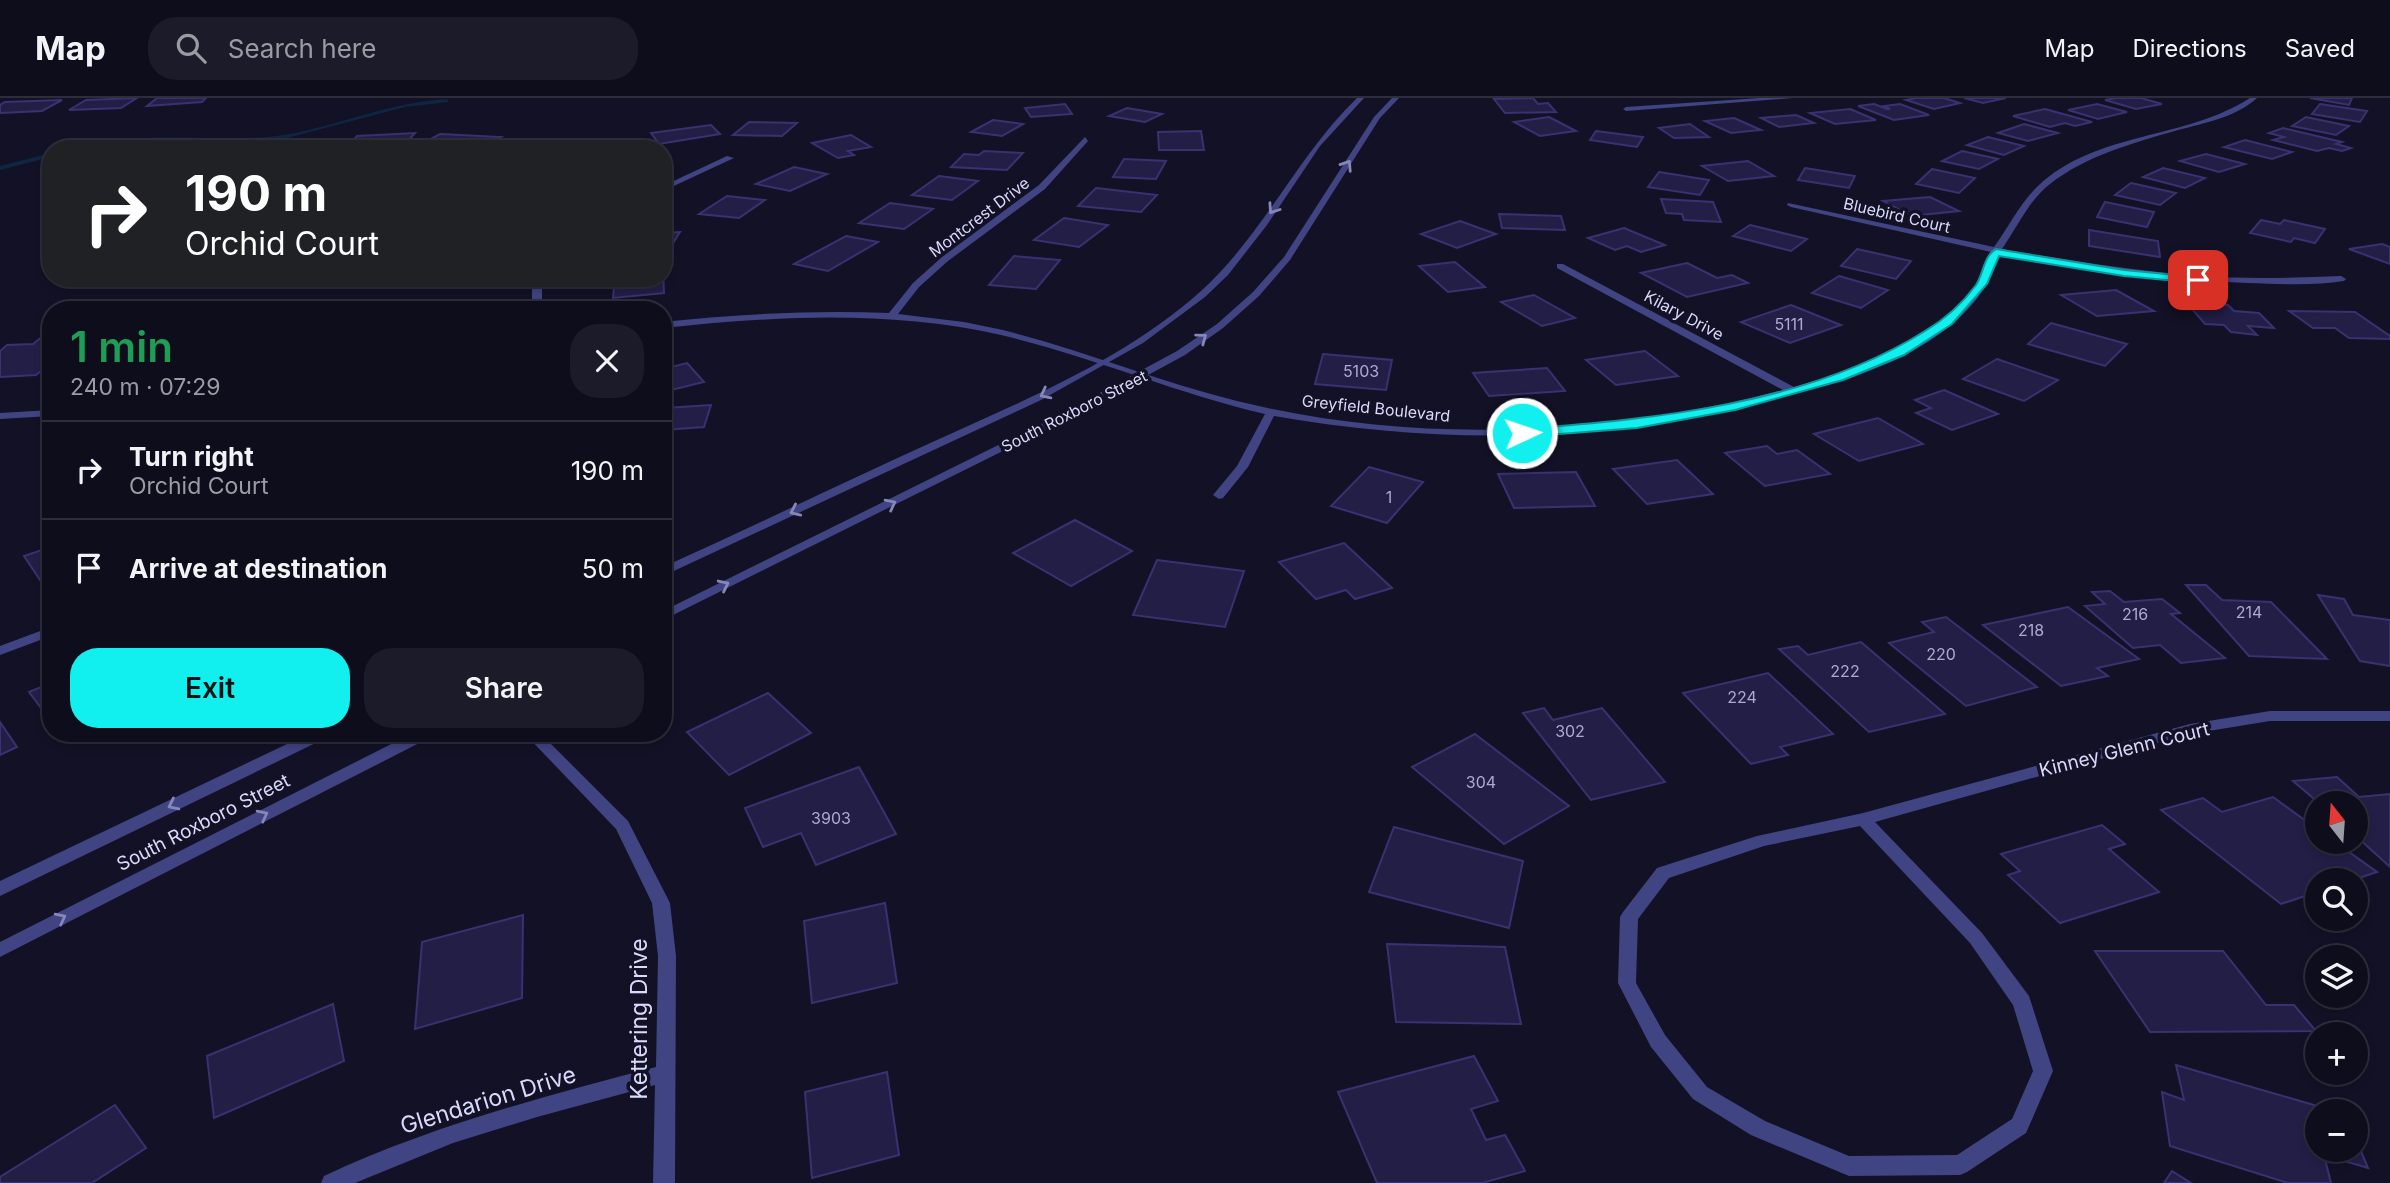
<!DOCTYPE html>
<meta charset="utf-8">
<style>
:root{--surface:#0e0d1c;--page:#1c1b29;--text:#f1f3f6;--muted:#9b9ca3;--line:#2e2d3b;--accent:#12efef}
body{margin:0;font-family:Inter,sans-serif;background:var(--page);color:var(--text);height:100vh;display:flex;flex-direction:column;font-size:26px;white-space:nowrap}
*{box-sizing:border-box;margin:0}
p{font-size:23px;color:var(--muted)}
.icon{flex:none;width:38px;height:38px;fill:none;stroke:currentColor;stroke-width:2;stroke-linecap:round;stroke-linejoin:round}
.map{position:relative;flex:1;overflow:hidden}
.sheet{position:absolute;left:42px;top:203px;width:630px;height:441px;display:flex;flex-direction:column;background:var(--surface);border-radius:28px;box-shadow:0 4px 10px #0003,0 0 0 2px var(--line)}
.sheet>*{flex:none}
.banner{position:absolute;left:42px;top:42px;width:630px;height:147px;border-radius:28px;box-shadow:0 4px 10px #0003,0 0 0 2px var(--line);background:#202124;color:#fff;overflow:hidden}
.needle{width:46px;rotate:343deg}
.tools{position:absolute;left:2305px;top:693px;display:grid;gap:14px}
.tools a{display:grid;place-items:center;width:63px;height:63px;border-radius:50%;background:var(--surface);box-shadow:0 4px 10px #0003,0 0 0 2px var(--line);font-size:35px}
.pin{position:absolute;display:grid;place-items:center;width:60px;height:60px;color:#fff;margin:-30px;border-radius:14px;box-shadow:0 4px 10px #0006}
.me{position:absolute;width:77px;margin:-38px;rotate:87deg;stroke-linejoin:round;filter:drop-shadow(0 0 5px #0008)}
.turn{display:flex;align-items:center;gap:24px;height:147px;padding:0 28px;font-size:32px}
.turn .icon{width:91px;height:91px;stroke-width:2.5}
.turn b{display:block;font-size:49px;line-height:60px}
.round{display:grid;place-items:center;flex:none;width:74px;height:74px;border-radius:28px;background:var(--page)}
.headline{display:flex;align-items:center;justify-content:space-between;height:119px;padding:0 28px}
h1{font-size:42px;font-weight:600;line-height:52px;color:#1e9e55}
.cta{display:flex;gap:14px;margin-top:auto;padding:14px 28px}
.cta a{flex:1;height:80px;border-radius:28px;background:var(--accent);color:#111;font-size:28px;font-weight:600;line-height:80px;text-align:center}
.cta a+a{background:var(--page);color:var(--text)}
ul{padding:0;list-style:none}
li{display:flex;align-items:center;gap:21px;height:98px;padding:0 28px;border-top:2px solid var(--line)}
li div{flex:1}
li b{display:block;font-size:26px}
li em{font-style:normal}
header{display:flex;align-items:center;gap:42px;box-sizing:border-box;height:98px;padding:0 35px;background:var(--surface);border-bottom:2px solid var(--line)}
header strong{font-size:33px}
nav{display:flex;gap:38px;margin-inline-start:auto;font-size:24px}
.search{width:490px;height:63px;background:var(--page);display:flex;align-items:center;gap:18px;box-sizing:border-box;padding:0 24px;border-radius:28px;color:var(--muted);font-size:26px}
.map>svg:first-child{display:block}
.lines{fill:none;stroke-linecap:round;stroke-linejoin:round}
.stream{fill:#0e2642;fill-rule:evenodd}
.building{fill:#231e46;stroke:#383270;stroke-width:2}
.minor{fill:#404482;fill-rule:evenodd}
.tertiary{fill:#404482;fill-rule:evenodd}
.oneway{stroke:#8587b9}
.route{fill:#12efef;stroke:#0c9b9b;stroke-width:2}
.labels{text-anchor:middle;stroke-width:7;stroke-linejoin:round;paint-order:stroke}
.far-street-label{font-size:16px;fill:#d9d9fc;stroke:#131126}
.number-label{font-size:16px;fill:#acaace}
.street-label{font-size:19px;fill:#d9d9fc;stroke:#131126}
.near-street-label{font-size:23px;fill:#d9d9fc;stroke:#131126}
</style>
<header>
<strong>Map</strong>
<div class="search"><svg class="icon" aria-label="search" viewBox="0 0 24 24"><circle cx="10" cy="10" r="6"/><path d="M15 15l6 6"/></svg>Search here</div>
<nav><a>Map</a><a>Directions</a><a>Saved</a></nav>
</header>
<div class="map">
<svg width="2390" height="1085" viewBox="0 0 2390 1085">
<rect width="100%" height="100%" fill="#131126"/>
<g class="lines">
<g class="stream">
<path d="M447,1l2,3 -44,5 -118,31 -53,4 -107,1 -56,6c22,-10 50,-10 74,-11 48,-2 97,4 145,-4 53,-10 102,-32 157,-35z"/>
<path d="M51,55v4l-51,13v-4z"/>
</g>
</g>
<g class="building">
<path d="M137,0l-16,10 -52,2 17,-10z"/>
<path d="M157,0h49l-4,4 -55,4z"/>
<path d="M1533,0l5,6 10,-1 8,9 -51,1 -11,-14z"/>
<path d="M1916,0h28l16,5 -26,6 -28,-9z"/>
<path d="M1964,0h42l-23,5z"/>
<path d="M2116,0h25l21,6 -26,5 -31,-9z"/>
<path d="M2310,0h42l-3,7z"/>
<path d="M62,2l-20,11 -42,2v-8l5,-3z"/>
<path d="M1065,6l7,10 -41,3 -6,-9z"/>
<path d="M1874,6l13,5h3l-6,-3 16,-2 29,11 -35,5 -36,-14z"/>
<path d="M2097,6l30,8 -29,7 -30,-9z"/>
<path d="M2320,6l47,7 -7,11 -48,-8z"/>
<path d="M1127,10l35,6 -17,8 -36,-6z"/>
<path d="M1850,11l26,11 -41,4 -25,-11z"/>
<path d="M2045,11l47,13 -17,4 -10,-3 -15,4 -37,-11z"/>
<path d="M1796,17l18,8 -35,4 -18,-9z"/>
<path d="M1549,19l27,14 -36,5 -26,-14z"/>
<path d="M2306,19l43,9 -13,9 -44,-9z"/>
<path d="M1734,20l27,12 -30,3 -26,-12z"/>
<path d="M993,22l30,4 -21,12 -31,-4z"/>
<path d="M749,24l48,1 -15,13 -49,-1z"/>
<path d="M1690,26l19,13 -35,1 -15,-10z"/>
<path d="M2024,26l34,9 -30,8 -30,-8z"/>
<path d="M711,27l9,9 -61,10 -8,-11z"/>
<path d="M2283,30l59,14 -6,2 15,4 -9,3 -13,-3 -12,3 -44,-11 11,-3 -15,-4z"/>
<path d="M1201,33l3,19h-45l-1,-18z"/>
<path d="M1596,33l47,6 -6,10 -47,-7z"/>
<path d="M415,35l-11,12 -58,4 11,-13z"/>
<path d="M440,36l61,3 -21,12h-68z"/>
<path d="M851,37l20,12 -23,4 6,4 -16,3 -26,-15z"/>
<path d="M1988,39l36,9 -20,9 -37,-10z"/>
<path d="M2245,42l47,12 -20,7 -48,-12z"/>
<path d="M984,53l39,2 -16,17 -56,-3 13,-13 15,1z"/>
<path d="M1962,53l36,8 -19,10 -37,-8z"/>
<path d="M2206,56l39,10 -26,8 -39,-11z"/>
<path d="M1124,61l42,2 -10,18 -43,-2z"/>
<path d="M1748,63l26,15 -46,5 -26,-15z"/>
<path d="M794,69l33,7 -37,17 -34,-7z"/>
<path d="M1805,70l50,8 -6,12 -51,-8z"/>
<path d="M2163,70l42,10 -20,10 -42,-11z"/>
<path d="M1932,71l43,9 -16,15 -43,-9z"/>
<path d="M1659,74l50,8 -9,15 -52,-8z"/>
<path d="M939,78l39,5 -26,19 -40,-5z"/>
<path d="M2131,85l45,10 -16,12 -45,-10z"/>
<path d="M1096,90l61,7 -16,17 -63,-6z"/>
<path d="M727,98l38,4 -26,18 -40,-4z"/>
<path d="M1930,99l29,14 -48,5 -28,-15z"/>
<path d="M1661,101l52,3 8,20 -37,-2 -2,-6 -16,-1z"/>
<path d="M2105,104l49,10 -7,15 -50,-10z"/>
<path d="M890,105l43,6 -29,20 -45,-6z"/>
<path d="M1499,116l62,2 4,14 -63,-2z"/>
<path d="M1064,120l44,7 -29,22 -45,-7z"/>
<path d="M2261,122l19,4 4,-4 41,9 -10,14 -21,-5 -3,4 -41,-9z"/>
<path d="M1460,123l36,13 -39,14 -36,-14z"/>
<path d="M1750,127l57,14 -16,12 -58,-15z"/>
<path d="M1624,130l41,17 -24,7 -14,-6 -12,4 -27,-12z"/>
<path d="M2089,132l69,11 2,16 -71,-11z"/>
<path d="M680,134l-15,24h-2v-23z"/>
<path d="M846,138l32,6 -50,29 -34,-7z"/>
<path d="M2382,146l8,3v17l-41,-15z"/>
<path d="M1857,151l54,12 -15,18 -55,-13z"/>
<path d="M1014,158l46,4 -24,29 -47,-4z"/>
<path d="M1455,164l30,25 -37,5 -29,-26z"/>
<path d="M1687,165l30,15 15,-3 16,8 -61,14 -46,-24z"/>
<path d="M663,171l1,24 -51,5 2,-20h48z"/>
<path d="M1839,178l49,14 -27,18 -49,-15z"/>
<path d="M2116,192l38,21 -57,5 -36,-21z"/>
<path d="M1534,197l41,23 -33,8 -41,-24z"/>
<path d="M2185,203l43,4 6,6 25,2 15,15 -26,-2 9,9 -26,-3 -7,-7 -19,-1z"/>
<path d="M458,205l-2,7h-50l1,-1z"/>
<path d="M1791,207l50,20 -51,18 -49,-21z"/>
<path d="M2289,213l66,1 35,24v3l-41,-1 -14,-10h-22z"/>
<path d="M2051,225l76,21 -22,22 -77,-22z"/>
<path d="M43,238h8v27l-15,12 -36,2v-26l7,-6 26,-1z"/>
<path d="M1645,253l33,25 -62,9 -30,-25z"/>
<path d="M1323,256l69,6 -6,30 -71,-6z"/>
<path d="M1997,261l61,21 -34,21 -61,-22z"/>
<path d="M687,265l17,19 -41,10v-23z"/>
<path d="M1547,270l18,23 -76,5 -16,-23z"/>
<path d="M1944,292l54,24 -46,16 -36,-17 15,-5 -16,-8z"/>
<path d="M711,307l-7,22 -41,3 2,-22z"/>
<path d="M1878,320l45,26 -64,17 -45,-27z"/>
<path d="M1767,348l10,8 20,-4 33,24 -65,12 -40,-33z"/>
<path d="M1677,362l36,34 -66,10 -34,-35z"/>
<path d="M1369,369l54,15 -36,41 -56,-17z"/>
<path d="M1576,374l19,34 -81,2 -16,-34z"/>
<path d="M1075,422l57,31 -61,35 -58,-33z"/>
<path d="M1344,445l48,45 -37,11 -9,-9 -30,9 -37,-37z"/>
<path d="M51,449v36l-7,3 -20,-30z"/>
<path d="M1157,462l87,11 -19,56 -92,-12z"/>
<path d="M2186,487h20l16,15 49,2 56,57 -78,-3z"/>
<path d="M2110,493l14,11 38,-3 18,14 -9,1 54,44 -44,5 -21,-18 -27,3 -48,-42 20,-2 -13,-12z"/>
<path d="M2318,497l26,4 9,16 37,5v46l-30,-5z"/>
<path d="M2068,509l71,52 -42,9 11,8 -47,10 -78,-61z"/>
<path d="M1946,519l91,70 -71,19 -77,-63 45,-11 -12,-10z"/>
<path d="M1861,544l84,72 -76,18 -90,-83 19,-3 10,9z"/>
<path d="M1768,575l65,61 -53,13 8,8 -37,9 -68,-71z"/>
<path d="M51,585v31l-4,2 -18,-24z"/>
<path d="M768,595l43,40 -82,42 -42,-43z"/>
<path d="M1544,610l9,12 49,-12 63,74 -74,18 -68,-87z"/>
<path d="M0,624l17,25 -17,8z"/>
<path d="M1475,636l94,72 -65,38 -92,-77z"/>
<path d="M859,669l37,67 -80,31 -15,-32 -38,14 -18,-39z"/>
<path d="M2337,679l22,20 31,-3v73l-34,-31v-33h-37l-26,-22z"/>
<path d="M2273,699l44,32v13h18l42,30 -24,8h-36v12l-36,12 -120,-94 42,-12 19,14z"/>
<path d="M2102,727l23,19 -16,5 50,43 -99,31 -52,-48 12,-4 -19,-17z"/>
<path d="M1394,729l129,34 -14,67 -140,-36z"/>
<path d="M885,805l12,80 -85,20 -8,-82z"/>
<path d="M523,817l-1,83 -107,31 7,-87z"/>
<path d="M1387,846l118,3 16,77 -125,-2z"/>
<path d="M2095,853h128l43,54h28l22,26 -166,1z"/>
<path d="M333,906l11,57 -130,57 -7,-62z"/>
<path d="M1474,958l24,45 -27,8 15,31 19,-5 20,36 -43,12h-105l-39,-91z"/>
<path d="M2176,967l138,40 3,45h39v-11l12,29 -44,-13 7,28h-43l-118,-37 -8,-54 22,8z"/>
<path d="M887,974l12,83 -87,23 -7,-86z"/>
<path d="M115,1007l31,43 -54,35h-92v-6z"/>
<path d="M2172,1073l19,12h-27z"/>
</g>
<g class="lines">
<g class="minor">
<path d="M1760,0h33l-167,13 -3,-2 3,-2z"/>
<path d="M2250,0h7c-21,19 -52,25 -79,32 -44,13 -91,25 -128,54 -21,16 -33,44 -48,65 66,11 132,22 198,27 47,3 94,2 141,0l5,3 -2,2c-30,5 -65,3 -96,2 -84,-3 -166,-15 -249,-30 -7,17 -12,33 -23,47 -44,54 -122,80 -187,95 -46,10 -92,23 -140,30 -126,17 -249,13 -375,-9l-26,51 -25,31 -4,1 -6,-4 24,-29 28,-52c-90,-21 -175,-58 -264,-79 -112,-25 -225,-19 -338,-7v-6c76,-8 150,-12 226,-9l24,-30 29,-26 97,-72 46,-48 3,4 -43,48 -97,72 -29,26 -21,27 66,8 39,8c79,20 155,51 234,71 179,44 368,35 546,-11l-226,-122v-4h6l231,123c63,-18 144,-41 182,-100 7,-11 10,-24 15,-35l-200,-45 -4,-2 1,-2 206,44c14,-19 26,-44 44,-61 58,-55 147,-46 212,-88z"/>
<path d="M727,58l7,2 -71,33v-5z"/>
<path d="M537,180h9l-4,10v22h-10v-22z"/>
<path d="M51,312v6l-51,3v-6z"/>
<path d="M51,529v9l-51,19v-9z"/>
<path d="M2270,613h120v10h-120l-80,13 -315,88 107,111 47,63 24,75 -27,62 -59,39 -7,3 -111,1 -98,-41 -58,-36 -42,-52 -33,-64 2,-66 3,-5 34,-44 100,-32 106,-23 327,-89zM1860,728l110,117 43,62 20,66 -21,48 -55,36 -108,1 -84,-35 -58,-34 -42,-52 -29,-52 2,-64 31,-41 95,-32z"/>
<path d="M524,635h16l88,88 42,82 6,53 -1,227h-22l2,-98 -118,32 -84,26 -98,40h-34l3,-7c107,-50 218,-79 332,-109l2,-111 -6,-53 -36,-74z"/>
</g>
<g class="tertiary">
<path d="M1357,0h7l-44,48 -53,79 -39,50 -23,22 -62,46 -102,57 -378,176v-9c89,-40 177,-83 265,-123 94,-43 195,-83 273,-153 62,-56 96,-135 156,-193z"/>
<path d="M1392,0h7l-19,20 -90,142 -31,36 -36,32 -38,27 -120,65 -402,200v-9l394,-195 120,-65 40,-27 36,-32 31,-35 90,-140z"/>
<path d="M310,635h20l-2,4 -328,159v-15z"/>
<path d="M413,635h20l-2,4 -431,220v-15z"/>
</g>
</g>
<defs><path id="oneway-chevron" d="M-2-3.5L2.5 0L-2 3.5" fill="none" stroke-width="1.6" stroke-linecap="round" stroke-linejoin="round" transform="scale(1.75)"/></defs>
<g class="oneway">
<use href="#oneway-chevron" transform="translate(1347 67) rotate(-57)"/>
<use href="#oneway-chevron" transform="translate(1273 111) rotate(124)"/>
<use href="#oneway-chevron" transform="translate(1202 240) rotate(-36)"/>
<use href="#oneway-chevron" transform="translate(1045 296) rotate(153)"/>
<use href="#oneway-chevron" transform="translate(891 406) rotate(-27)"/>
<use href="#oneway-chevron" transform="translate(795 413) rotate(155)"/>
<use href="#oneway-chevron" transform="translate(724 487) rotate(-26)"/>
<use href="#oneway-chevron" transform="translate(173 707) rotate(154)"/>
<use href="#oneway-chevron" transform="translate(263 717) rotate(-27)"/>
<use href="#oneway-chevron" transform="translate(61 820) rotate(-27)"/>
</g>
<path class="route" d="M1996,151l128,21 74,7 5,3 -5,3 -74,-7 -125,-20 -12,28 -35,40 -48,31 -61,25 -108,30 -98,18 -115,9 -7,-4 7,-4c134,-10 287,-25 403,-98 20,-12 37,-27 51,-46 7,-10 8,-30 20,-36z"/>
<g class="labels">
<g class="far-street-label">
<text transform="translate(1897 117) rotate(13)" y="6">Bluebird Court</text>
<text transform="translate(979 119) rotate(-37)" y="6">Montcrest Drive</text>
<text transform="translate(1684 217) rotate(28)" y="6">Kilary Drive</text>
<text transform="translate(1376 310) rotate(6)" y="6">Greyfield Boulevard</text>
<text transform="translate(1074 313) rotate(-27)" y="6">South Roxboro Street</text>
</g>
<g class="number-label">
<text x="1789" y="232">5111</text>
<text x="1361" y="279">5103</text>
<text x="1389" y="405">1</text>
<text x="2249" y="520">214</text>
<text x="2135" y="522">216</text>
<text x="2031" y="538">218</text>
<text x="1941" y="562">220</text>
<text x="1845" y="579">222</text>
<text x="1742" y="605">224</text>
<text x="1570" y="639">302</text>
<text x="1481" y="690">304</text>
<text x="831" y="726">3903</text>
</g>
<g class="street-label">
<text transform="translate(2124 651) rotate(-14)" y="7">Kinney Glenn Court</text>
<text transform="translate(203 724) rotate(-27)" y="7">South Roxboro Street</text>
</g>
<g class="near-street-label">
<text transform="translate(639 921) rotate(-90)" y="8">Kettering Drive</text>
<text transform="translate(488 1002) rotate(-17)" y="8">Glendarion Drive</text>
</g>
</g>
</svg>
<div class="tools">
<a><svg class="needle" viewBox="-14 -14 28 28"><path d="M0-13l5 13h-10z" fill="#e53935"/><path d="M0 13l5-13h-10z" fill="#9b9ca3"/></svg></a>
<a><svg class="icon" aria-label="search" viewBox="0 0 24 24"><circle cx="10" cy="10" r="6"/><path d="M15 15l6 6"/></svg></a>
<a><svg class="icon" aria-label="layers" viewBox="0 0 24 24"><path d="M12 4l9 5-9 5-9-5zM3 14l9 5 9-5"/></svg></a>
<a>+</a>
<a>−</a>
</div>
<div class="pin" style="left:2198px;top:182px;background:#d93025"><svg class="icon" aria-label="arrive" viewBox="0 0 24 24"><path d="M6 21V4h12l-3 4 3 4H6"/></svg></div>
<svg class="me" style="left:1522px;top:335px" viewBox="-20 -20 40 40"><circle r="17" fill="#12efef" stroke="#fff" stroke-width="3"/><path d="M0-11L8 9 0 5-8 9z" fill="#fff"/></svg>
<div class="banner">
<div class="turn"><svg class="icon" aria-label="right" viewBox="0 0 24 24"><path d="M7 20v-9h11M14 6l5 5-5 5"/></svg><div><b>190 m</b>Orchid Court</div></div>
</div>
<section class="sheet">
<div class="headline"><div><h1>1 min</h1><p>240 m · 07:29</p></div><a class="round"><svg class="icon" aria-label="close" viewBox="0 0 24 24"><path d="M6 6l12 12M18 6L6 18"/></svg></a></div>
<ul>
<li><svg class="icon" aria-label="right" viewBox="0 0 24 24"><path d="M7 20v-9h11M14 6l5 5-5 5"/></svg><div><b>Turn right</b><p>Orchid Court</p></div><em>190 m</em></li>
<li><svg class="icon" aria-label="arrive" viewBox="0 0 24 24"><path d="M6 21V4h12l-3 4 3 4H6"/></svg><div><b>Arrive at destination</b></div><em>50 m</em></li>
</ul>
<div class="cta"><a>Exit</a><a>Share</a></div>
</section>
</div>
